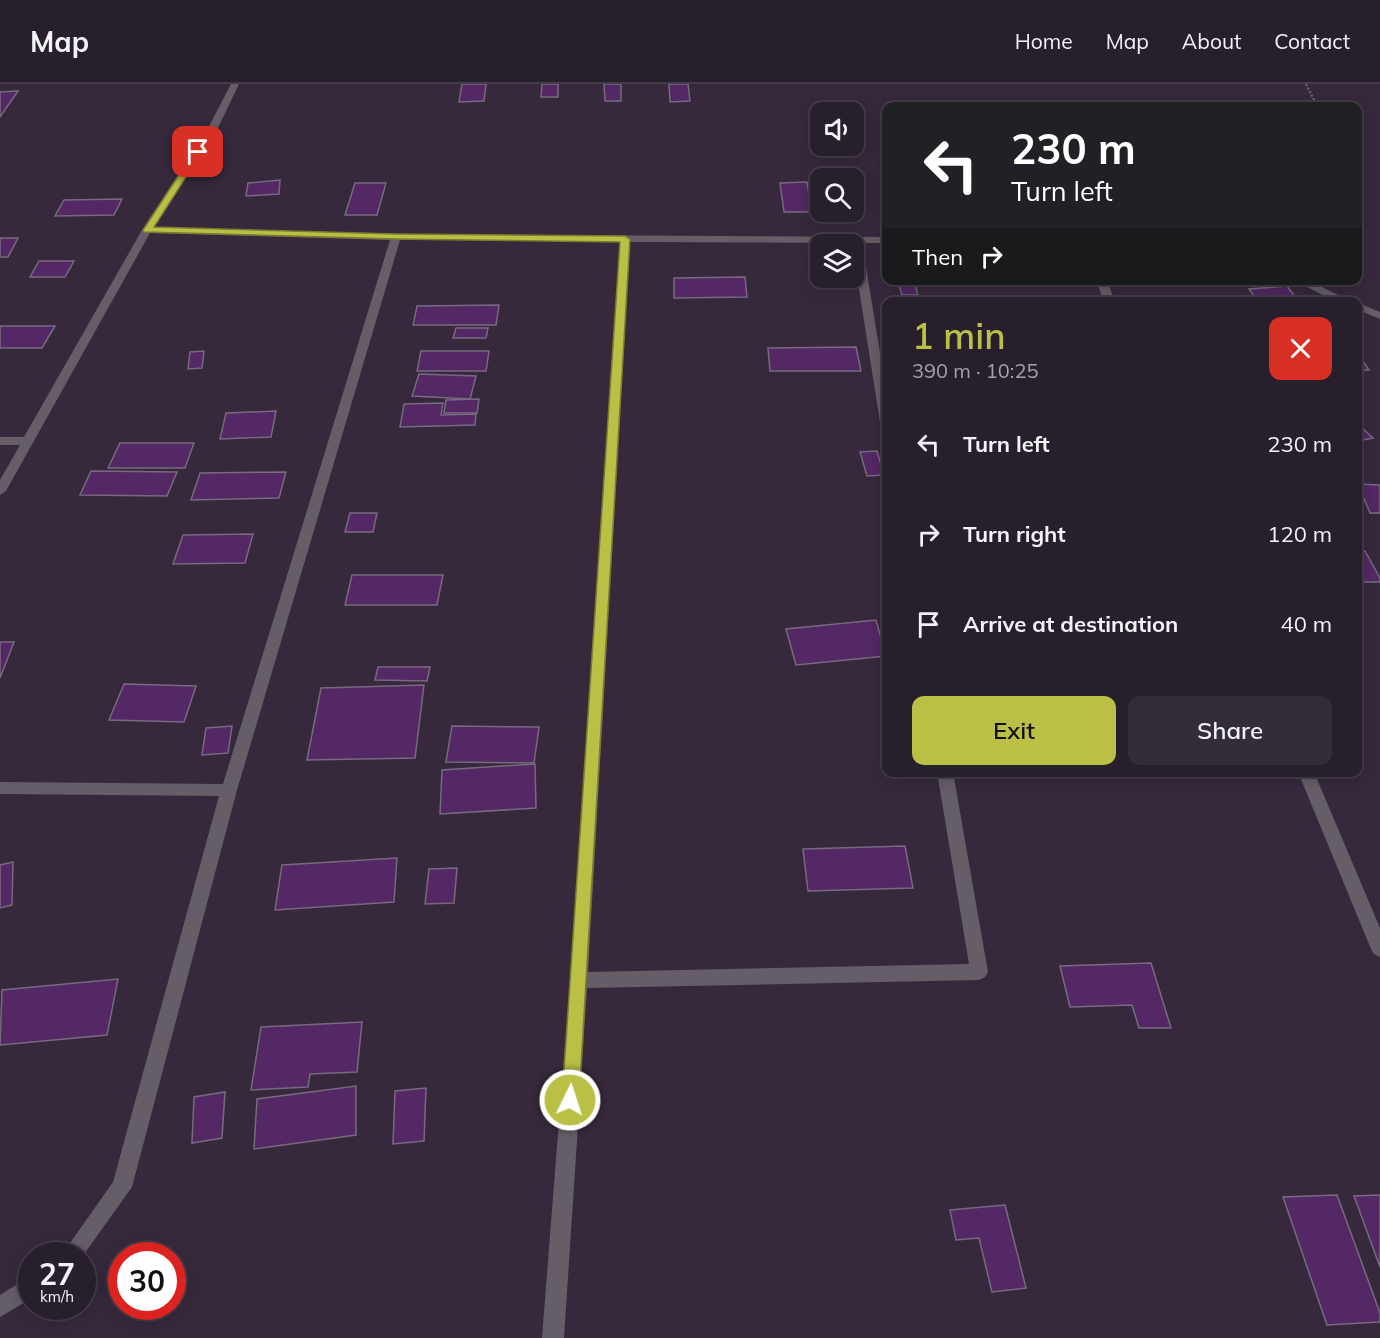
<!DOCTYPE html>
<meta charset="utf-8">
<style>
:root{--surface:#281f2d;--page:#342c39;--text:#f1f3f6;--muted:#a5a2aa;--line:#443d49;--accent:#bac045}
body{margin:0;font-family:Mulish,sans-serif;background:var(--page);color:var(--text);height:100vh;display:flex;flex-direction:column;font-size:22px;white-space:nowrap}
*{box-sizing:border-box;margin:0}
p{font-size:20px;color:var(--muted)}
.icon{flex:none;width:33px;height:33px;fill:none;stroke:currentColor;stroke-width:2;stroke-linecap:round;stroke-linejoin:round}
.map{position:relative;flex:1;overflow:hidden}
.details{position:absolute;left:882px;top:213px;width:480px;height:480px;display:flex;flex-direction:column;background:var(--surface);border-radius:12px;box-shadow:0 3px 15px #0003,0 0 0 2px var(--line)}
.details>*{flex:none}
.guide{position:absolute;left:882px;top:18px;width:480px;height:183px;border-radius:12px;box-shadow:0 3px 15px #0003,0 0 0 2px var(--line);background:#202124;color:#fff;overflow:hidden}
.controls{position:absolute;left:810px;top:18px;display:grid;gap:12px}
.controls a{display:grid;place-items:center;width:54px;height:54px;border-radius:12px;background:var(--surface);box-shadow:0 3px 15px #0003,0 0 0 2px var(--line);font-size:30px}
.speed{position:absolute;left:18px;top:1158px;display:flex;gap:12px;font-size:30px;font-weight:700;text-align:center}
.speed>*{display:grid;place-content:center;width:78px;height:78px;border-radius:50%;background:var(--surface);box-shadow:0 3px 15px #0003,0 0 0 2px var(--line);line-height:1}
.speed small{font-size:15px;font-weight:400}
.speed .limit{border:9px solid #d22;background:#fff;color:#111}
.pin{position:absolute;display:grid;place-items:center;width:51px;height:51px;color:#fff;margin:-26px;border-radius:12px;box-shadow:0 3px 9px #0006}
.me{position:absolute;width:66px;margin:-33px;rotate:4deg;stroke-linejoin:round;filter:drop-shadow(0 0 4px #0008)}
.turn{display:flex;align-items:center;gap:21px;height:126px;padding:0 30px;font-size:27px}
.turn .icon{width:78px;height:78px;stroke-width:2.5}
.turn b{display:block;font-size:42px;line-height:51px}
.then{display:flex;align-items:center;height:57px;padding:0 30px;background:#0003;gap:12px;font-size:22px}
.round{display:grid;place-items:center;flex:none;width:63px;height:63px;border-radius:12px;background:var(--page)}
.headline{display:flex;align-items:center;justify-content:space-between;height:102px;padding:0 30px}
h1{font-size:36px;font-weight:600;line-height:45px;color:var(--accent)}
.primary-button{display:flex;gap:12px;margin-top:auto;padding:12px 30px}
.primary-button a{flex:1;height:69px;border-radius:12px;background:var(--accent);color:#111;font-size:24px;font-weight:600;line-height:69px;text-align:center}
.primary-button a+a{background:var(--page);color:var(--text)}
ul{padding:0;list-style:none}
li{display:flex;align-items:center;gap:18px;height:90px;padding:0 30px}
li div{flex:1}
li b{display:block;font-size:22px}
li em{font-style:normal}
header{display:flex;align-items:center;gap:36px;box-sizing:border-box;height:84px;padding:0 30px;background:var(--surface);border-bottom:2px solid var(--line)}
header strong{font-size:28px}
nav{display:flex;gap:33px;margin-inline-start:auto;font-size:21px}
.map>svg:first-child{display:block}
.building{fill:#532865;stroke:#786980;stroke-width:1.5}
.lines{fill:none;stroke-linecap:round;stroke-linejoin:round}
.path{stroke:#766b7b;stroke-width:2;stroke-dasharray:2 2;stroke-linecap:butt}
.minor{fill:#655e68;fill-rule:evenodd}
.route{fill:#bac045;stroke:#797d2d;stroke-width:1.5}
</style>
<header>
<strong>Map</strong>
<nav><a>Home</a><a>Map</a><a>About</a><a>Contact</a></nav>
</header>
<div class="map">
<svg width="1380" height="1254" viewBox="0 0 1380 1254">
<rect width="100%" height="100%" fill="#36293c"/>
<g class="building">
<path d="M462,0h24l-2,17 -25,1z"/>
<path d="M542,0h16v13h-17z"/>
<path d="M604,0h17v17h-16z"/>
<path d="M669,0h19l2,17 -20,1z"/>
<path d="M18,7l-18,26v-25z"/>
<path d="M280,96l-1,14 -33,2 2,-13z"/>
<path d="M807,98l5,30h-28l-4,-29z"/>
<path d="M355,99h31l-9,32h-32z"/>
<path d="M122,115l-8,16 -59,1 9,-16z"/>
<path d="M0,154h18l-10,19h-8z"/>
<path d="M39,177h35l-9,16h-35z"/>
<path d="M745,193l2,20 -73,1v-20z"/>
<path d="M914,197l4,14h-16l-4,-13z"/>
<path d="M1287,202l12,16h-41l-9,-13z"/>
<path d="M499,221l-3,20h-83l4,-19z"/>
<path d="M0,242h55l-13,22h-42z"/>
<path d="M456,244h32l-2,10h-33z"/>
<path d="M856,263l5,24h-91l-2,-23z"/>
<path d="M204,267l-2,17 -14,1 2,-17z"/>
<path d="M421,267h68l-3,20h-69z"/>
<path d="M1358,274h3l8,12h-11z"/>
<path d="M419,290l57,2 -6,23 -58,-3z"/>
<path d="M479,315l-2,14h-33l2,-13z"/>
<path d="M443,319l-2,12 35,-1 -1,11 -75,2 4,-23z"/>
<path d="M276,327l-5,26 -51,2 6,-26z"/>
<path d="M1358,342h2l13,12 -15,3z"/>
<path d="M120,359h74l-9,25h-77z"/>
<path d="M877,367l7,24 -17,1 -7,-24z"/>
<path d="M91,387l86,1 -10,24 -87,-1z"/>
<path d="M286,388l-7,26 -88,2 9,-27z"/>
<path d="M1358,400l22,1v28h-10z"/>
<path d="M350,429h27l-4,19h-28z"/>
<path d="M253,450l-8,29 -72,1 10,-29z"/>
<path d="M1365,467l15,27v4h-22v-30z"/>
<path d="M352,491h91l-6,30h-92z"/>
<path d="M876,536l10,36 -90,9 -10,-36z"/>
<path d="M0,558h14l-14,36z"/>
<path d="M378,583h52l-3,14 -52,-1z"/>
<path d="M124,600l72,2 -12,36 -75,-2z"/>
<path d="M424,601l-9,73 -108,2 14,-72z"/>
<path d="M232,642l-4,27 -26,2 4,-27z"/>
<path d="M452,642l87,1 -5,36 -88,-1z"/>
<path d="M535,680l1,44 -96,6 2,-44z"/>
<path d="M905,762l8,42 -105,3 -5,-42z"/>
<path d="M397,774l-3,44 -119,8 7,-45z"/>
<path d="M13,778l-1,43 -12,3v-43z"/>
<path d="M457,784l-3,35 -29,1 4,-35z"/>
<path d="M1151,879l20,65h-32l-7,-23 -62,2 -10,-41z"/>
<path d="M118,895l-11,56 -107,10 2,-55z"/>
<path d="M362,938l-5,50 -47,2 -2,13 -57,3 10,-63z"/>
<path d="M356,1002v49l-102,14 3,-50z"/>
<path d="M426,1004l-2,53 -31,3 2,-53z"/>
<path d="M225,1008l-3,46 -30,5 2,-46z"/>
<path d="M1337,1111l43,118v9l-53,3 -44,-128z"/>
<path d="M1380,1111v72l-26,-71z"/>
<path d="M1005,1121l21,83 -34,4 -13,-54 -23,2 -6,-30z"/>
</g>
<g class="lines">
<path class="path" d="M1306,0l11,22"/>
<g class="minor">
<path d="M231,0h8l-23,48 -62,95 242,7 490,3v6h-24l24,146v37l-6,-4 -26,-165v-13l-3,-1 -221,-1 -42,730 381,-8 -32,-192h16l35,200 -3,5 -6,3 -392,8 -23,350h-22l28,-358 50,-739 -220,-1 -163,550 -105,397 -50,70v-1h-21l52,-74 106,-386 -219,-2v-12l223,2 167,-544 -240,-7 -144,258 -6,4v-15l20,-35h-20v-8h24l118,-207 64,-98z"/>
<path d="M1096,196h11l8,22h-11z"/>
<path d="M1293,196h15l44,22h-15z"/>
<path d="M1358,219l22,9v7l-22,-9z"/>
<path d="M1298,688h16l66,156v29l-6,-3 -3,-5z"/>
<path d="M32,1191v23l-32,19v-22z"/>
</g>
</g>
<path class="route" d="M198,65l4,3 -48,75 242,7 229,2 5,3 -51,861 -3,5 -6,3 -6,-3 -2,-5 58,-858 -224,-3 -252,-7 -1,-2 51,-78z"/>
</svg>
<div class="controls">
<a><svg class="icon" aria-label="sound" viewBox="0 0 24 24"><path d="M4 9h4l5-4v14l-5-4H4zM17 9q2 3 0 6"/></svg></a>
<a><svg class="icon" aria-label="search" viewBox="0 0 24 24"><circle cx="10" cy="10" r="6"/><path d="M15 15l6 6"/></svg></a>
<a><svg class="icon" aria-label="layers" viewBox="0 0 24 24"><path d="M12 4l9 5-9 5-9-5zM3 14l9 5 9-5"/></svg></a>
</div>
<div class="speed"><div>27<small>km/h</small></div><div class="limit">30</div></div>
<div class="pin" style="left:198px;top:68px;background:#d93025"><svg class="icon" aria-label="arrive" viewBox="0 0 24 24"><path d="M6 21V4h12l-3 4 3 4H6"/></svg></div>
<svg class="me" style="left:570px;top:1016px" viewBox="-20 -20 40 40"><circle r="17" fill="#bac045" stroke="#fff" stroke-width="3"/><path d="M0-11L8 9 0 5-8 9z" fill="#fff"/></svg>
<div class="guide">
<div class="turn"><svg class="icon" aria-label="left" viewBox="0 0 24 24"><path d="M17 20v-9H6M10 6l-5 5 5 5"/></svg><div><b>230 m</b>Turn left</div></div>
<div class="then">Then<svg class="icon" aria-label="right" viewBox="0 0 24 24"><path d="M7 20v-9h11M14 6l5 5-5 5"/></svg></div>
</div>
<section class="details">
<div class="headline"><div><h1>1 min</h1><p>390 m · 10:25</p></div><a class="round" style="background:#d93025;color:#fff"><svg class="icon" aria-label="close" viewBox="0 0 24 24"><path d="M6 6l12 12M18 6L6 18"/></svg></a></div>
<ul>
<li><svg class="icon" aria-label="left" viewBox="0 0 24 24"><path d="M17 20v-9H6M10 6l-5 5 5 5"/></svg><div><b>Turn left</b></div><em>230 m</em></li>
<li><svg class="icon" aria-label="right" viewBox="0 0 24 24"><path d="M7 20v-9h11M14 6l5 5-5 5"/></svg><div><b>Turn right</b></div><em>120 m</em></li>
<li><svg class="icon" aria-label="arrive" viewBox="0 0 24 24"><path d="M6 21V4h12l-3 4 3 4H6"/></svg><div><b>Arrive at destination</b></div><em>40 m</em></li>
</ul>
<div class="primary-button"><a>Exit</a><a>Share</a></div>
</section>
</div>
